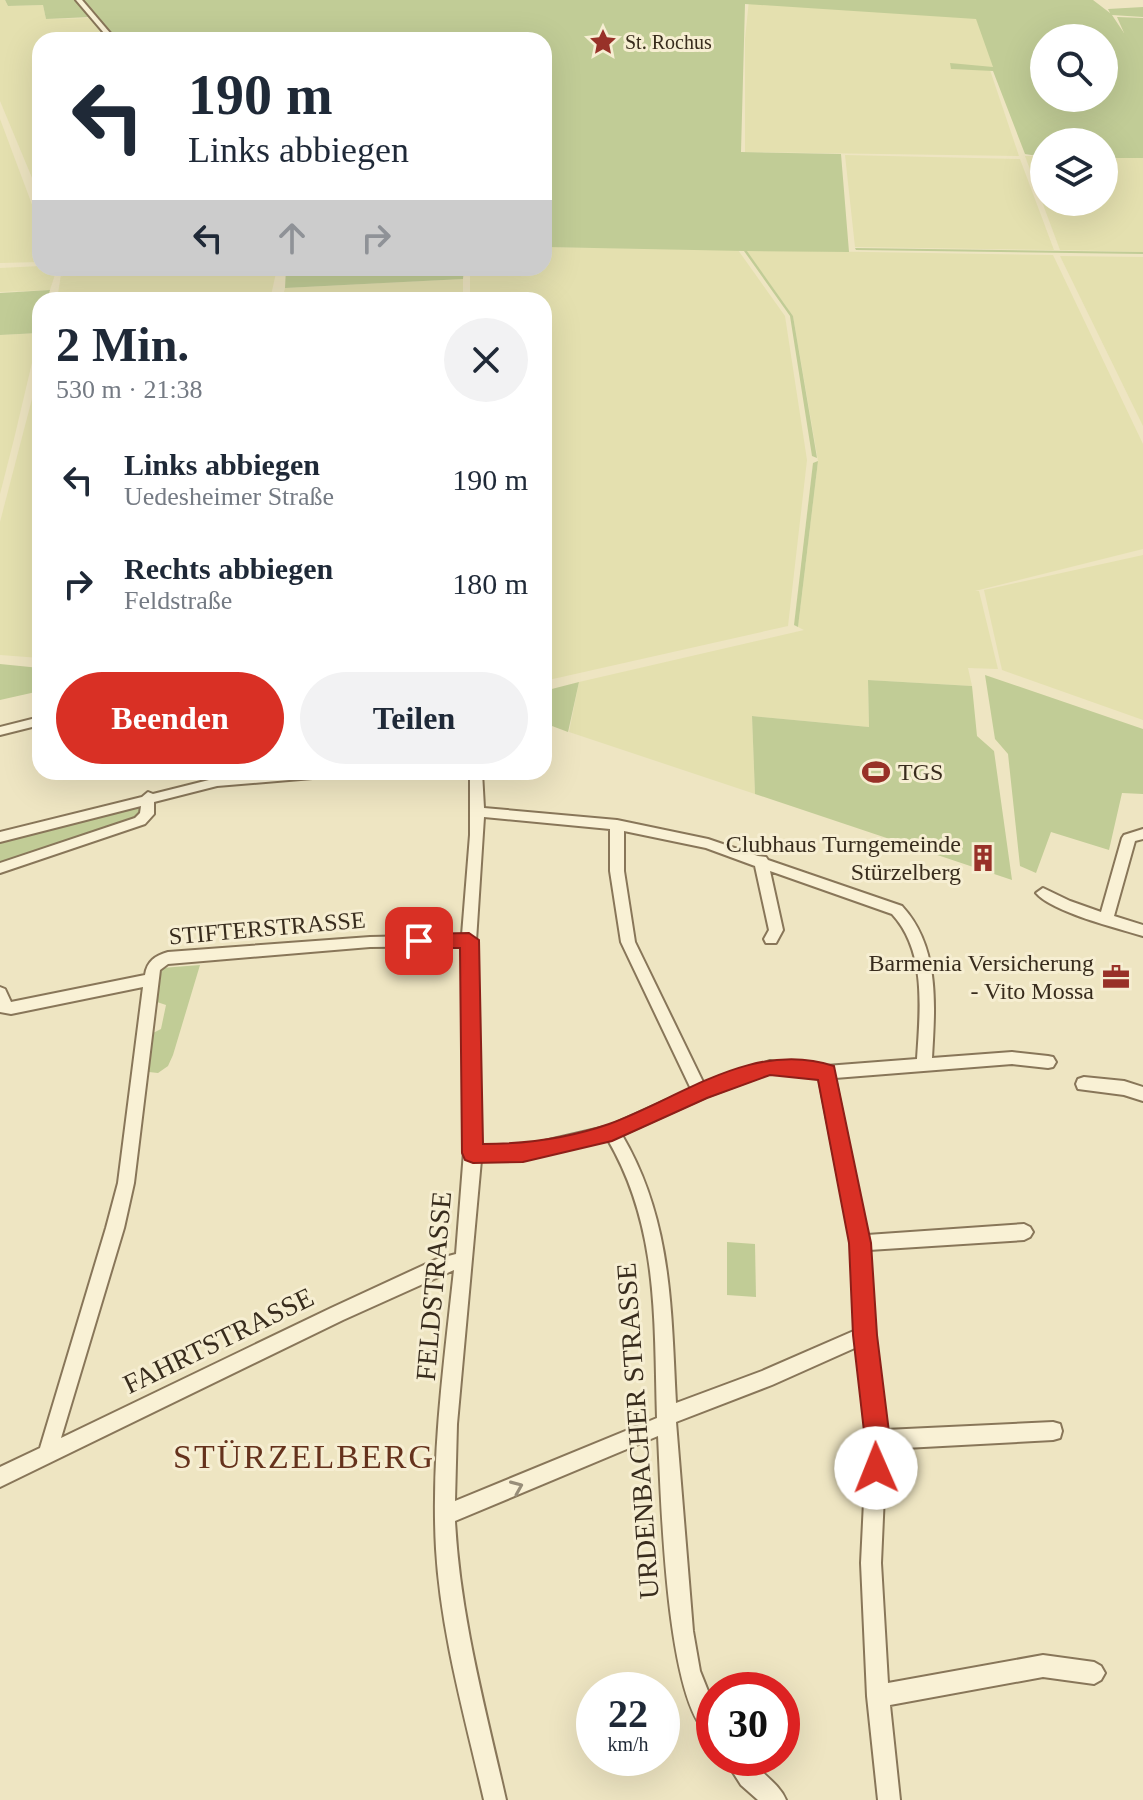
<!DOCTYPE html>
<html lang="de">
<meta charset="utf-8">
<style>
:root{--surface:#fff;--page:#f2f2f3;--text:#1f2937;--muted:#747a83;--accent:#d93025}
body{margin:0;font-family:"Times New Roman",serif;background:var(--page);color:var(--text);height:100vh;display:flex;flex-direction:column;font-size:30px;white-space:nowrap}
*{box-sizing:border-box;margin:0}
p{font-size:26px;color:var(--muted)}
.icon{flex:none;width:44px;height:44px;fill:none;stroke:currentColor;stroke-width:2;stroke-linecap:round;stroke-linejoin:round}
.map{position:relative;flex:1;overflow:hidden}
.side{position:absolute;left:32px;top:292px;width:520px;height:488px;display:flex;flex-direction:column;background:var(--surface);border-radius:24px;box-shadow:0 8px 32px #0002}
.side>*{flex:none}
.top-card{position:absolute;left:32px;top:32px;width:520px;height:244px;border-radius:24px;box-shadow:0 8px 32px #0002;background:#fff;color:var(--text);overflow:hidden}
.controls{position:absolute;left:1030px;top:24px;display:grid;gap:16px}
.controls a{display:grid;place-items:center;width:88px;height:88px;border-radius:50%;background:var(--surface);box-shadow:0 8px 32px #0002;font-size:40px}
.speed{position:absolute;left:576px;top:1672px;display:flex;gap:16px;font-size:40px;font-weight:700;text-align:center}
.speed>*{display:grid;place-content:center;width:104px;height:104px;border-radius:50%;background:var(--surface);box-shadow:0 8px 32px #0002;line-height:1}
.speed small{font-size:20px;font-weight:400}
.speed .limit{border:12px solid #d22;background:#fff;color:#111}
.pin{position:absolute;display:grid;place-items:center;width:68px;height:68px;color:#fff;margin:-34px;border-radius:16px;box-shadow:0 4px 12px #0006}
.me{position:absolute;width:88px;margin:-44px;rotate:359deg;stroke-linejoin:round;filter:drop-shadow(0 0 6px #0008)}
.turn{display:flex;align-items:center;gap:28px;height:168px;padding:0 24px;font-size:36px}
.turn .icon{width:104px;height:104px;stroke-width:2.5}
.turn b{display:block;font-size:56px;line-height:68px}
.lanes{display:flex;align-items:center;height:76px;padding:0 24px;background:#0003;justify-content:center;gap:40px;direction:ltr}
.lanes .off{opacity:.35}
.round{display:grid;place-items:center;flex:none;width:84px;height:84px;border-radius:42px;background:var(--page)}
.headline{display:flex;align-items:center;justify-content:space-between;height:136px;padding:0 24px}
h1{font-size:48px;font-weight:700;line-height:60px}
.primary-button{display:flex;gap:16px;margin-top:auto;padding:16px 24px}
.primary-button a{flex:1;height:92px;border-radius:48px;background:var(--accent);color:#fff;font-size:32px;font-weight:700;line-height:92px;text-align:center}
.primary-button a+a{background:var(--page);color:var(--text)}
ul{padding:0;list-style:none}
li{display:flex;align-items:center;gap:24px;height:104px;padding:0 24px}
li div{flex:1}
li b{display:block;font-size:30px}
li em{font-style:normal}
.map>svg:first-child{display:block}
.farmland{fill:#e4e0af}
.green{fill:#c1cc96;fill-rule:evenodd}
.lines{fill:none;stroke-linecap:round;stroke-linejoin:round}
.street-casing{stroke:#887659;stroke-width:4}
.street{fill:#f9f1d5;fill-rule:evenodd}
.oneway{stroke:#988e79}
.route{fill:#d93025;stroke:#8d1f18;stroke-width:2}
.labels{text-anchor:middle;stroke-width:6;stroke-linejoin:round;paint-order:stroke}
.far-poi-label{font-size:20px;fill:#382c1d;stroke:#f6eed2;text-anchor:start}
.poi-label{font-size:24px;fill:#382c1d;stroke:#f6eed2;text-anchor:end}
.street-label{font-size:24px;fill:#382c1d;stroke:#f6eed2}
.near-street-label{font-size:28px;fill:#382c1d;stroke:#f6eed2}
.near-quarter-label{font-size:34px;letter-spacing:2px;fill:#65321c;stroke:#f6eed2}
</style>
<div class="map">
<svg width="1143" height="1800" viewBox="0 0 1143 1800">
<rect width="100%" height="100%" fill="#eee5c2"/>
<g class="farmland">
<path d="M0,0h5l3,6 35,-1 3,14 44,-1 19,22h-69v157l-40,-96z"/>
<path d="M749,0l224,7 26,61 -48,1 39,1 29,86 -274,-4v-113z"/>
<path d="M0,119l40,107v36l-40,1z"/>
<path d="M845,155l175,4 34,91 -199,-3z"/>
<path d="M1025,156h19v46h60v-45h39v95l-83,-2z"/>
<path d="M544,247l194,3 47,66 22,144 -19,166 -244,55v-381h-74v-32h74z"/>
<path d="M746,250l307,5 90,189v105l-168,42h4l19,78 -30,-1 4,18 -104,-6 1,47 -117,-11 3,78 -186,-62 10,-50 225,-52 -6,-3 20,-166 -25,-145z"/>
<path d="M1060,256l83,1v169l-22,-45z"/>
<path d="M40,266l17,2 -7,22 -50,2v-24z"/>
<path d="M62,268h215l-7,32h-213z"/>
<path d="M463,279v21h-181l3,-12z"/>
<path d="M39,333l-25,106 -14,55v-159z"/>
<path d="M40,368v290l-40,-3v-133z"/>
<path d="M1143,555v165l-141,-50 -18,-80z"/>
</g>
<g class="green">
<path d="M5,0h70l16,17 -45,2 -3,-14 -35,1z"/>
<path d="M84,0h1009l17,13 -2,-4 35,-2v10l-31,-2 12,18 -7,-16 26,1v140h-39v-16h-60v15l-19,-3 -32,-83 -42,-2 -1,-6 43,4 -17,-48 -231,-15 -4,148 100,2 8,98 -102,-1 46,65 24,142 -5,-2 -22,-140 -46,-65 -200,-4v-207h-428zM1044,38h60v60h-60z"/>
<path d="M855,248l288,4v2l-287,-4z"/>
<path d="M286,268h178l-1,11 -178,9z"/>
<path d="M50,290l-3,10h-7l-1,33 -39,2v-42z"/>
<path d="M818,461l-20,166 -4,-2 19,-162z"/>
<path d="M0,664l40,4v23l-40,9z"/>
<path d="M985,675l158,54v65l-21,-1 -13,57 -58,-18 -15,41 -16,-7 -12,-112 -13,-15z"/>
<path d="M868,680l104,6 5,50 17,15 18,129 -257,-86 -3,-78 117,11z"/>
<path d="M579,682l-11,50 -24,-9v-32z"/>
<path d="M139,805l4,2 -5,12 -138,46v-24z"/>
<path d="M200,965l-27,90 -5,11 -10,7 -9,-1 4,-39 8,-4 5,-24 -9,-3 5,-34z"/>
<path d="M727,1242l28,2 1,53 -29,-2z"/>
</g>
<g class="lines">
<g class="street-casing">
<g id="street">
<path d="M76,0h6l34,40h-6z"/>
<path d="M40,717v8l-40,10v-8z"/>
<path d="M284,772h58l-6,4 -119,10 -63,16v12l-9,10 -145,49v-10l135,-45 5,-5 1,-7 -141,36v-10l142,-35 6,-5 5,2 64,-16z"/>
<path d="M470,772h12l2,36 133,12 91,19 50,17 8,1 2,3 134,46c38,41 33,100 30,152l80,-6 36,4 5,1 3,5 -3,5 -5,1 -36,-4 -177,14 32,157 157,-11 6,3 3,5 -3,5 -6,3 -155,10 5,85 11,95 168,-8 7,2 2,7 -2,7 -7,2 -167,9 -5,114 7,120 155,-28 51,7 7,4 4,7 -4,7 -7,4 -51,-7 -153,28 10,95h-22l-11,-104 -6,-133 6,-123 -10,-93 -85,38 -96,37 17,209 7,40 14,35v32c-49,-20 -53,-250 -56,-302l-203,85c5,95 30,186 51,279h-22c-19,-83 -43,-166 -48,-251 -5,-93 8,-186 18,-279l-111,50 -343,167v-20l40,-19 66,-220 12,-45 25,-196 -132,27 -11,-2v-25l5,2 6,13 134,-27c2,-14 10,-19 23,-23l202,-15 92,-2 8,-100zM484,817l126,12v42l11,71 70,147 -82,37 -86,20h-42l-5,-205zM624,831l82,17 49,18 14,64 -5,9 2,4h10l7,-13 -13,-59 122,43c35,38 28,97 25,145l-91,7 -56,-5 -66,23 -69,-142 -11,-71zM462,946l4,180 -10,128 -19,5 -106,49 -270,130 63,-210 10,-45 26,-213 8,-6 202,-17zM770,1073l49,5 32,165 5,87 -94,41 -86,32c-5,-95 -4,-183 -54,-268l84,-38zM608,1140c51,88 46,179 49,278l-202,83 2,-77 24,-264h42z"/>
<path d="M1143,829v10l-8,2 -21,75 29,9v11c-26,-8 -91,-24 -107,-43l7,-5 27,13 31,11 21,-74 2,-3z"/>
<path d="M1084,1077l40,4 19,6v14l-19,-6 -46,-6 -2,-5 2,-5z"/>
<path d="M724,1758h25c11,15 30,25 37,42h-28l-17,-15z"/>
</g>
</g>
<use href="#street" class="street"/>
</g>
<defs><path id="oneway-chevron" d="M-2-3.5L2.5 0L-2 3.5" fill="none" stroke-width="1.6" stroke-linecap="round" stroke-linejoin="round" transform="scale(2)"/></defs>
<use class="oneway" href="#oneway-chevron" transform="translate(517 1487) rotate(-23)"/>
<path class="route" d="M469,933l10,7 4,204c42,0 86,-6 126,-20 72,-26 144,-85 225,-58l37,177 6,92 13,105 -1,28 -4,8 -9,4 -9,-4 -4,-8 2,-28 -12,-105 -4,-92 -31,-163 -48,-5 -63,23 -95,43 -89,21 -50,1 -8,-3 -3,-7 -2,-205h-41l-9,-7 9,-7z"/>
<defs>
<g id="sight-bare" transform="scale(2.16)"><path d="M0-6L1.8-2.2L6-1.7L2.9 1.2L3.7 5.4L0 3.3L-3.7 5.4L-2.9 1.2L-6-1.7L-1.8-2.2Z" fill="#983128" stroke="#f6eed2" stroke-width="2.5" paint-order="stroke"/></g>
<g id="stadium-bare" transform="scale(2.16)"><path d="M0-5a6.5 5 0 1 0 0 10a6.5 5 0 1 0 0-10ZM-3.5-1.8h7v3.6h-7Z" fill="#983128" stroke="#f6eed2" stroke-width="2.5" paint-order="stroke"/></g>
<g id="building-bare" transform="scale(2.16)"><path d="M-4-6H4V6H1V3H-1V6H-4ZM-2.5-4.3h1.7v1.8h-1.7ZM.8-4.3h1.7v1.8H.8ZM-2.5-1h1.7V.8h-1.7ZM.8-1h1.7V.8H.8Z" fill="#983128" stroke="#f6eed2" stroke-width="2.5" paint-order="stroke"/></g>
<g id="office-bare" transform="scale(2.16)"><path d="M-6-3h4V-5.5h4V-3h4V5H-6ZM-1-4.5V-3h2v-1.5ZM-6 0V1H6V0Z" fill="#983128" stroke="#f6eed2" stroke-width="2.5" paint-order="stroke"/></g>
</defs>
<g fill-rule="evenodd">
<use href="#sight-bare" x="603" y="42"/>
<use href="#stadium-bare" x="876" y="772"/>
<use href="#building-bare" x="983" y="858"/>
<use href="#office-bare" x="1116" y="977"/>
</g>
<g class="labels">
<g class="far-poi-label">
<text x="625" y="49">St. Rochus</text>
</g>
<g class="poi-label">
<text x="898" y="780" text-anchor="start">TGS</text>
<text x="961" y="852">Clubhaus Turngemeinde<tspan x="961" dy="28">Stürzelberg</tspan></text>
<text x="1094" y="971">Barmenia Versicherung<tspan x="1094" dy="28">- Vito Mossa</tspan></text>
</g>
<g class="street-label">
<text transform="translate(267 928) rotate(-5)" y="8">STIFTERSTRASSE</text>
</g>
<g class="near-street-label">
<text transform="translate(433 1286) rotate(-85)" y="10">FELDSTRASSE</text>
<text transform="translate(218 1340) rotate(-26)" y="10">FAHRTSTRASSE</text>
<text transform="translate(637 1431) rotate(-94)" y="10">URDENBACHER STRASSE</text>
</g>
<g class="near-quarter-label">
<text x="304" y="1468">STÜRZELBERG</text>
</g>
</g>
</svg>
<div class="controls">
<a><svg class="icon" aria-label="search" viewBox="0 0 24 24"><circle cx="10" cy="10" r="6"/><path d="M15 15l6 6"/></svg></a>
<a><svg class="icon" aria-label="layers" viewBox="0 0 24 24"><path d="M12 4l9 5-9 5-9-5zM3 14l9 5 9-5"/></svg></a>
</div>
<div class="speed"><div>22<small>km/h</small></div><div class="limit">30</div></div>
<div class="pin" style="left:419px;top:941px;background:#d93025"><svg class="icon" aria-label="arrive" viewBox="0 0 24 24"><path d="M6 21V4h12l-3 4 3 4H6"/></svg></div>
<svg class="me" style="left:876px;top:1468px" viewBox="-20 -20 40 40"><circle r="19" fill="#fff"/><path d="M0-13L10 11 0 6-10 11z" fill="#d93025"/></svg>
<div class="top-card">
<div class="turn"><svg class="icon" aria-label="left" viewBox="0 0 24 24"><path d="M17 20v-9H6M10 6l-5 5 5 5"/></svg><div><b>190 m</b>Links abbiegen</div></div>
<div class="lanes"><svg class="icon" aria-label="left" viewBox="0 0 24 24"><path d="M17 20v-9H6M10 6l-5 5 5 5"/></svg><svg class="icon off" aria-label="ahead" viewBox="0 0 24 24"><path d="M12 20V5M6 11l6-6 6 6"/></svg><svg class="icon off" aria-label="right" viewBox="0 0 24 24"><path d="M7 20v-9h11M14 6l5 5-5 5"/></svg></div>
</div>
<section class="side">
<div class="headline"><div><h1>2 Min.</h1><p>530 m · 21:38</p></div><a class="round"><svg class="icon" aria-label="close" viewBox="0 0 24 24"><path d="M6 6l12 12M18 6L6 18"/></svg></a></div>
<ul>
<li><svg class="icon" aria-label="left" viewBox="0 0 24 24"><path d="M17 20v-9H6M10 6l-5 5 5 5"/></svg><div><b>Links abbiegen</b><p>Uedesheimer Straße</p></div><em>190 m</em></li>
<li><svg class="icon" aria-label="right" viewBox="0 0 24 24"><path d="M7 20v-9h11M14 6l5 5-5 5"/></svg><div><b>Rechts abbiegen</b><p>Feldstraße</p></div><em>180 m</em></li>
</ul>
<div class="primary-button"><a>Beenden</a><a>Teilen</a></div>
</section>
</div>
